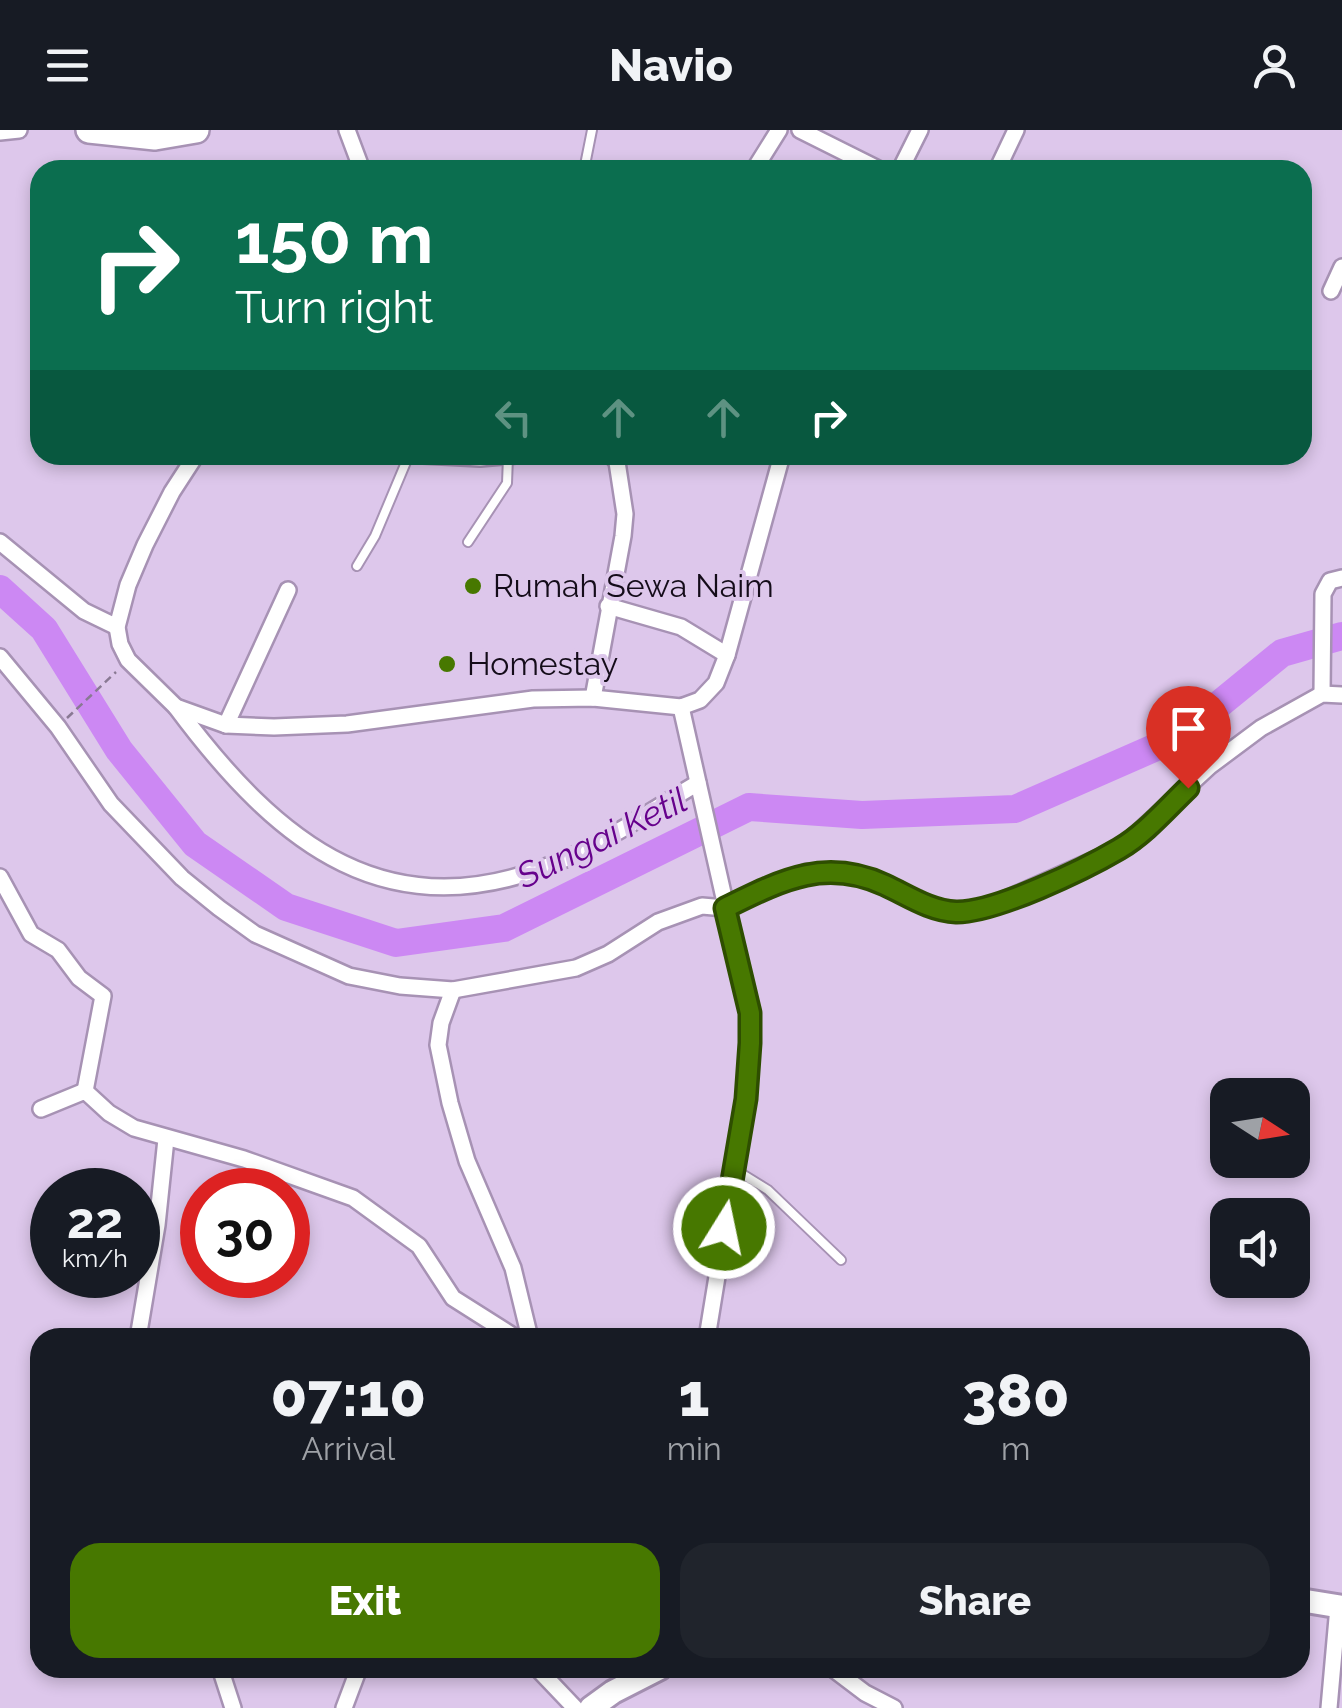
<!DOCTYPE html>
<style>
:root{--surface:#171b24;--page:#20242c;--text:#f1f3f6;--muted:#9ea1a6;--accent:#477800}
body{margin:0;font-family:Raleway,sans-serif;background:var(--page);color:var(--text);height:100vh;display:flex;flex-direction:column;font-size:38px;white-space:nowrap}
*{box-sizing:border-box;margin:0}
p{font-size:32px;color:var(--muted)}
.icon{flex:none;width:55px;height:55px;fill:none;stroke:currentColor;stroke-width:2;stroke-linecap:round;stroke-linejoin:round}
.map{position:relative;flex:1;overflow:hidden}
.panel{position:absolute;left:30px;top:1198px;width:1280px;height:350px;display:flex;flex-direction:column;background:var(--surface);border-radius:30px;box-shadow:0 5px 15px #0003}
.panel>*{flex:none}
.hud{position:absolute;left:30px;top:30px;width:1282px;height:305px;border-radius:30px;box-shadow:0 5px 15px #0003;background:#0b6e4f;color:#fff;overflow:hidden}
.needle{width:65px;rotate:102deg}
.buttons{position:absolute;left:1210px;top:948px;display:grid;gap:20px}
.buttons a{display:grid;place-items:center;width:100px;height:100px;border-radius:20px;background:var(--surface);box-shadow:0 5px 15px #0003;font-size:50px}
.speed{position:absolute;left:30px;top:1038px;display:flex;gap:20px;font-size:50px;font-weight:700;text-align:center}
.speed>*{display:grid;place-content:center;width:130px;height:130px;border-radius:50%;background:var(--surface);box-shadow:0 5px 15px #0003;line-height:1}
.speed small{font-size:25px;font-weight:400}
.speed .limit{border:15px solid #d22;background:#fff;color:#111}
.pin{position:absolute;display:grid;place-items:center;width:85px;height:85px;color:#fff;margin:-102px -42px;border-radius:50% 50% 50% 0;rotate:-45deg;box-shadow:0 0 10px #0007}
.pin .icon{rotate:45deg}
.me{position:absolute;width:110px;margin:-55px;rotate:10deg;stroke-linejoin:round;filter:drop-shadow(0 0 8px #0008)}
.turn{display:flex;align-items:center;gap:35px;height:210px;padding:0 40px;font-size:45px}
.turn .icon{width:130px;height:130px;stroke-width:2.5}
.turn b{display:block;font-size:70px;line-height:85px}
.lanes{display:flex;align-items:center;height:95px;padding:0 40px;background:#0003;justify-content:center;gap:50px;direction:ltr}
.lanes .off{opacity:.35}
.eta{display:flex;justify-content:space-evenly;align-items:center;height:170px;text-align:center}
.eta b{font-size:60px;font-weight:800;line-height:70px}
.action{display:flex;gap:20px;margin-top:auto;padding:20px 40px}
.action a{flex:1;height:115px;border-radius:30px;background:var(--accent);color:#fff;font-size:40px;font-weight:800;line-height:115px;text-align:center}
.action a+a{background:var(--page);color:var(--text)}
header{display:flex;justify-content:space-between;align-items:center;height:130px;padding:0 40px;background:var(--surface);font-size:45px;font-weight:800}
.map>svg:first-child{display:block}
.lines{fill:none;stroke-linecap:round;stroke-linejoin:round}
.river{stroke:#cc88f3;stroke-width:28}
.lane-casing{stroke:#a792b4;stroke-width:12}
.street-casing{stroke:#a792b4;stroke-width:20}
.secondary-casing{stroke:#a792b4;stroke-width:28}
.primary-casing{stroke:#a792b4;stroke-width:30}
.path{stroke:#897993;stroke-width:2.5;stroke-dasharray:8 5;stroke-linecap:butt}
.lane{stroke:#fff;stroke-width:8}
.street{stroke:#fff;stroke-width:15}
.secondary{stroke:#fff;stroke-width:22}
.primary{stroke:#fff;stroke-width:25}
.route-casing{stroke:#2e4e00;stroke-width:25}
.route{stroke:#477800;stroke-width:18}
.poi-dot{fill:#477800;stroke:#ddc7eb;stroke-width:4}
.labels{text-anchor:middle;stroke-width:8;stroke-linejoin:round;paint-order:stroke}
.poi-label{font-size:32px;fill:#140c19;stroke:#ddc7eb;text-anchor:start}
.water-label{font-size:35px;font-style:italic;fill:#66018c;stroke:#ddc7eb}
</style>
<header><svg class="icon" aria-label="menu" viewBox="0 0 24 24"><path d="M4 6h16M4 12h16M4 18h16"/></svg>Navio<svg class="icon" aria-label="person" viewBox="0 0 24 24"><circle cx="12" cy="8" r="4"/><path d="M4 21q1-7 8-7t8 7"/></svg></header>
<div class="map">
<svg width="1342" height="1578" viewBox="0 0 1342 1578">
<rect width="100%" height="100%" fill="#ddc7eb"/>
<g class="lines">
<path class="river" d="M0,459l44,40 75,121 76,94 91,63 110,36 108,-15 245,-121 113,8 153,-6 164,-72 103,-84 60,-17"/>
<g class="lane-casing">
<g id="lane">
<path d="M584,40l8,-40"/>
<path d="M468,412l39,-59 1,-26"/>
<path d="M357,436l18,-30 34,-81"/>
<path d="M734,1039l34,21 73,70"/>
</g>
</g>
<g class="street-casing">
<g id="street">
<path d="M347,0l15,40"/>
<path d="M800,0l80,40"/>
<path d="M0,2l19,-2"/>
<path d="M754,40l25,-40"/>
<path d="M900,40l20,-40"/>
<path d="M997,40l19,-40"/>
<path d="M1331,161l11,-24"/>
<path d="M196,325l-24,37 -27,53 -17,40 -11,42 3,17 8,16 48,47 50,18 48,2 73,-3 186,-25 60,-1 88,9 19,-7 16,-17 11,-28 55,-200"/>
<path d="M423,325l57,3 36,-3"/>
<path d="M0,412l84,69 33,16"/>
<path d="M608,476l73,21 46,28"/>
<path d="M0,527l58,70 53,77 71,74 37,30 36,26 94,42 51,10 53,4 123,-22 32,-14 50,-32 44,-16 23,2 82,-36 38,1 36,10 47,24 28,5 32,-5 133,-59 89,-82 51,-38 61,-34 20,1"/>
<path d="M1322,564l1,-100 7,-13 12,-3"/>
<path d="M593,568l30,-162 2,-22 -8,-52 -6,-7"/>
<path d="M176,577c102,137 213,229 389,152 46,-20 90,-51 133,-76"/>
<path d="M681,577l69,306 -4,86 -39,239"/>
<path d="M226,595l62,-135"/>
<path d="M0,747l31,57 27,16 21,28 24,18 -18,95"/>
<path d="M453,860l-12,33 -3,22 12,58 17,58 46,107 17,70"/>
<path d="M41,979l44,-18 24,22 25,15 110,31 109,39 66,48 34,52 63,40"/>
<path d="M138,1208l19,-113 9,-86"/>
<path d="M220,1538l13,40"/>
<path d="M537,1538l38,40"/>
<path d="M832,1538l33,25 29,15"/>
<path d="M344,1578l15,-40"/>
<path d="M1329,1578l9,-101"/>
</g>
</g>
<g class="secondary-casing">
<g id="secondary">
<path d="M1300,1470l42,7"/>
<path d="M591,1578l22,-16 47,-24"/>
</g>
</g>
<g class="primary-casing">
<path id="primary" d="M89,0l66,7 41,-7"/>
</g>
<path class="path" d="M67,588l49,-46"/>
<use href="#lane" class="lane"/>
<use href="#street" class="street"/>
<use href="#secondary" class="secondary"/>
<use href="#primary" class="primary"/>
</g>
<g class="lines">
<g class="route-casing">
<path id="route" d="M724,1098l22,-129 4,-56v-30l-25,-105c55,-27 99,-51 160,-23 22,10 45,26 71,27 38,1 129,-43 163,-63 26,-15 48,-41 69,-61"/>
</g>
<use href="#route" class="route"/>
</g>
<g class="poi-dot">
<circle cx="473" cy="456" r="10"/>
<circle cx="447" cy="534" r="10"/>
</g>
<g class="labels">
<g class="poi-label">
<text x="493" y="467">Rumah Sewa Naim</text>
<text x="467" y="545">Homestay</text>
</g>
<g class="water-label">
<text transform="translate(602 708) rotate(-26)" y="12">Sungai Ketil</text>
</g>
</g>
</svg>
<div class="buttons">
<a><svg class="needle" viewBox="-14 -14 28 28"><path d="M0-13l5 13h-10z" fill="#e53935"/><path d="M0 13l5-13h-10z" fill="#9ea1a6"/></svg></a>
<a><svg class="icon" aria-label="sound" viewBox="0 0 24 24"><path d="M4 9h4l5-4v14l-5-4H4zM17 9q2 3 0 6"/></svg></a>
</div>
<div class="speed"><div>22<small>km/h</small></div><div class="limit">30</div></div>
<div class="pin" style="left:1188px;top:658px;background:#d93025"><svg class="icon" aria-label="arrive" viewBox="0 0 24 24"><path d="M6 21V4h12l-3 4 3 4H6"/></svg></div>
<svg class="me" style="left:724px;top:1098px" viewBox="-20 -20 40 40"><circle r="17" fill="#477800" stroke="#fff" stroke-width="3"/><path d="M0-11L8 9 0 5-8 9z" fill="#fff"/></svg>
<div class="hud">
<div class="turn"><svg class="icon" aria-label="right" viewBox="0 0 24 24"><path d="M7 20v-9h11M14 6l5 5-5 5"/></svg><div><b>150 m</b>Turn right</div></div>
<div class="lanes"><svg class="icon off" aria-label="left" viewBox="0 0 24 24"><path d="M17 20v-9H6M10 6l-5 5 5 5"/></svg><svg class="icon off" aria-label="ahead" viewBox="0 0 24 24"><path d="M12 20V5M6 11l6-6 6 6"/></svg><svg class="icon off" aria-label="ahead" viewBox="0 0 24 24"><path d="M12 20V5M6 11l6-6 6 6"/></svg><svg class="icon" aria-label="right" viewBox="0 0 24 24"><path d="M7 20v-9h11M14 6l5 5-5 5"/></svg></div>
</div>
<section class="panel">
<div class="eta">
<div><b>07:10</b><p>Arrival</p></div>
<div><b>1</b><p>min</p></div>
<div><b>380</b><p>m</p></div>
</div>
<div class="action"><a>Exit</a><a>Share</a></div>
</section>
</div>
